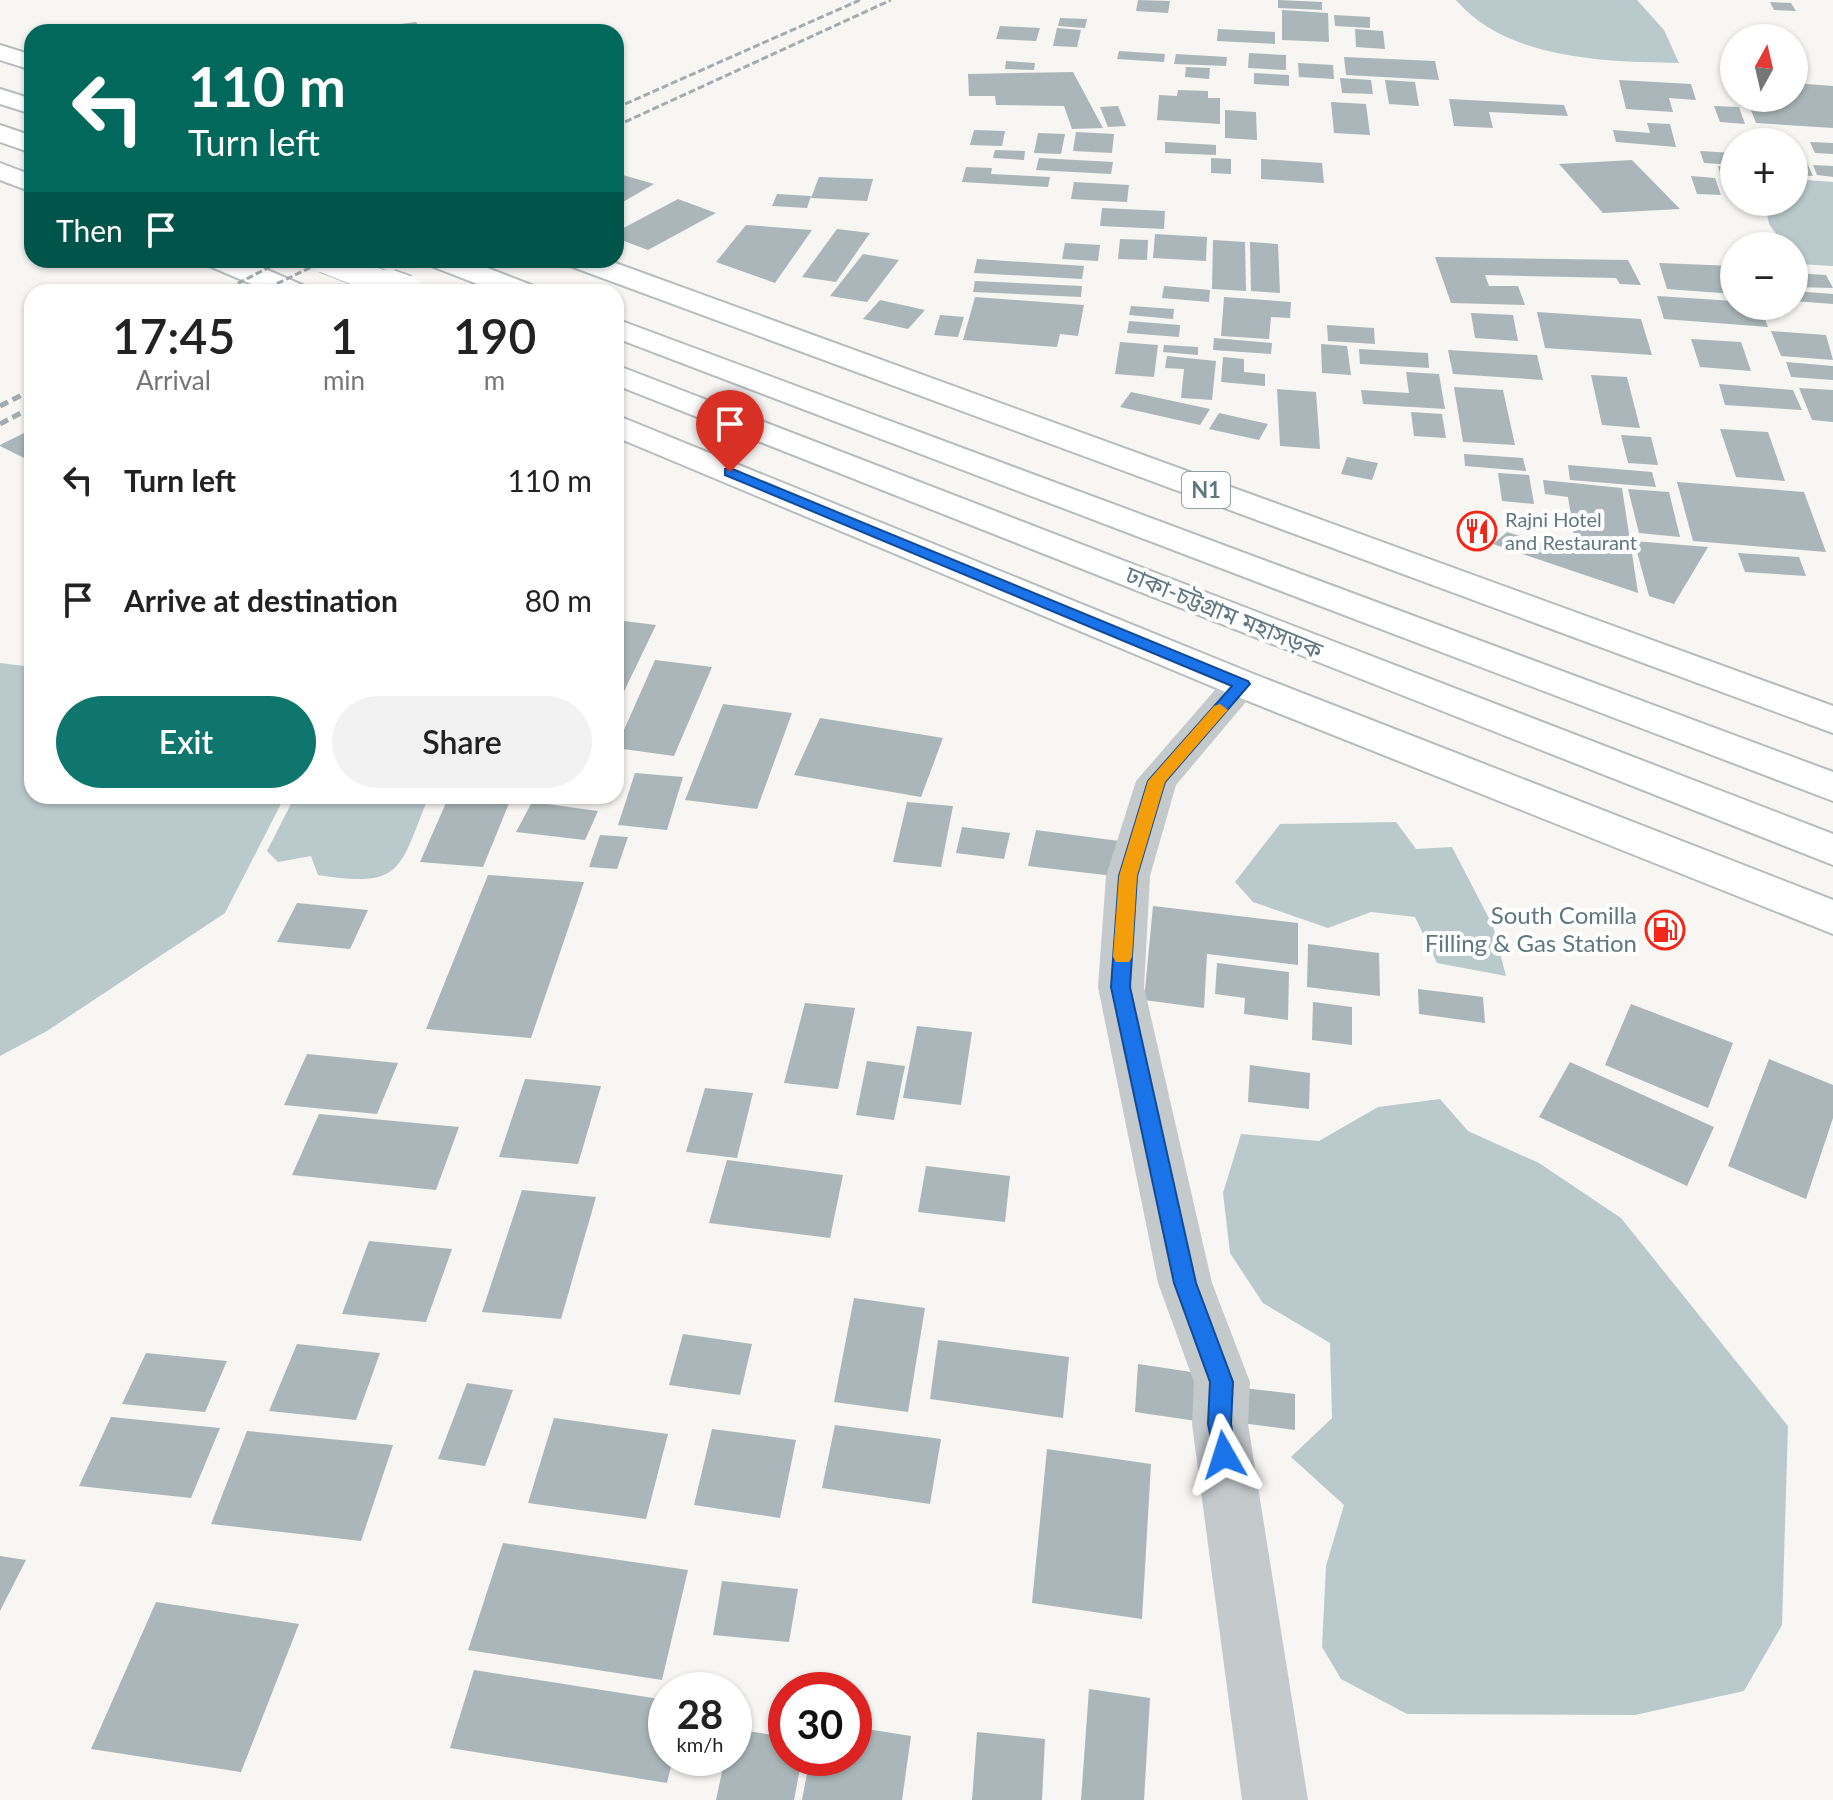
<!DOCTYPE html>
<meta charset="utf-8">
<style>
:root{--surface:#fff;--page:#f2f2f2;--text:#222;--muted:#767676;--accent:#0f766e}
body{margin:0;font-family:Lato,"Noto Sans Bengali",sans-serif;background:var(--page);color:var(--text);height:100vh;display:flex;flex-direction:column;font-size:30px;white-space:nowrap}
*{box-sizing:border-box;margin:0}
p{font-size:26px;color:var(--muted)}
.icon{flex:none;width:44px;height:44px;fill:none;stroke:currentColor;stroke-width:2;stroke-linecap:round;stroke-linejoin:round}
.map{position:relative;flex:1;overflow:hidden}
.panel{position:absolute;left:24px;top:284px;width:600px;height:520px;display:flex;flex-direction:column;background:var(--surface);border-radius:24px;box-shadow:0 2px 6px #0004}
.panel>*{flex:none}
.banner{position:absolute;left:24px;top:24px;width:600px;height:244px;border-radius:24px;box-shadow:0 2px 6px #0004;background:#00695c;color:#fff;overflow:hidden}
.needle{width:52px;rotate:8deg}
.tools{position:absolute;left:1720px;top:24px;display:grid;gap:16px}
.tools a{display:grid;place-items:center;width:88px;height:88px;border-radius:50%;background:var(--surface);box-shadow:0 2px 6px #0004;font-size:40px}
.speed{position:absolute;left:648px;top:1672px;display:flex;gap:16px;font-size:40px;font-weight:700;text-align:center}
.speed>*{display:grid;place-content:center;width:104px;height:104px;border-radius:50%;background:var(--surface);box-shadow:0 2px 6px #0004;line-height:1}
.speed small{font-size:20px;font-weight:400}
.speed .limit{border:12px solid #d22;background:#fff;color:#111}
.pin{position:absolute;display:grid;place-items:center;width:68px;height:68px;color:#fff;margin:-82px -34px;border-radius:50% 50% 50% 0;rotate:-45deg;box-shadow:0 0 8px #0007}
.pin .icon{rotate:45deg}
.me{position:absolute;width:88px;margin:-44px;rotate:354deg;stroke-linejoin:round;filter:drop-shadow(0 0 6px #0008)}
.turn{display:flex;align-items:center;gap:28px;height:168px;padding:0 32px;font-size:36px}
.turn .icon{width:104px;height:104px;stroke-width:2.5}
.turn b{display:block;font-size:56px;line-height:68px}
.then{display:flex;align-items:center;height:76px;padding:0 32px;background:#0003;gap:16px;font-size:30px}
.eta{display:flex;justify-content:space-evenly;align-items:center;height:136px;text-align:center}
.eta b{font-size:48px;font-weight:600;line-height:56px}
.cta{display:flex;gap:16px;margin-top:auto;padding:16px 32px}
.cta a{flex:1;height:92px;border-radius:48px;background:var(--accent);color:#fff;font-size:32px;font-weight:600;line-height:92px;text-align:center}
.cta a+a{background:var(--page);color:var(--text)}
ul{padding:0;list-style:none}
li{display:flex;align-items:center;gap:24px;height:120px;padding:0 32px}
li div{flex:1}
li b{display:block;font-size:30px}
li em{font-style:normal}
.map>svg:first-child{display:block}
.water{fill:#bacacc}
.building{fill:#aab6b9}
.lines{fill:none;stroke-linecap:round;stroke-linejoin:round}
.highway-casing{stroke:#b6bbbd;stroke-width:4}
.street{fill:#c4c9cc;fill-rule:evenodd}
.highway{fill:#fff;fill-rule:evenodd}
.rail-far1{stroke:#a2abaf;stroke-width:3;stroke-dasharray:7 3;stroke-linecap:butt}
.rail{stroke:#a2abaf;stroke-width:5;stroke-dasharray:9 5;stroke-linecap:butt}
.highway-bridge-far1-casing{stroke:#b6bbbd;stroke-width:27;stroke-linecap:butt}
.highway-bridge-casing{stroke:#b6bbbd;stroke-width:36;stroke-linecap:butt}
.highway-bridge-far1{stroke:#fff;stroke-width:25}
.highway-bridge{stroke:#fff;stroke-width:33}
.route{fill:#1a73e8;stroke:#114b97;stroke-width:2}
.slow{fill:#f59e0b}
.labels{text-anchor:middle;stroke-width:8;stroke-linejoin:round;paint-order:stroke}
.far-poi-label{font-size:20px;fill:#5f7781;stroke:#fff;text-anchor:start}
.shield{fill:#fff;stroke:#8fa0a7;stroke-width:2}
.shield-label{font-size:22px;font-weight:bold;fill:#5f7781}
.street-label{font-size:24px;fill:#5f7781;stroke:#fff}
.poi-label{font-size:24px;fill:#5f7781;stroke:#fff;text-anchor:end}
</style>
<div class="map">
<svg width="1833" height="1800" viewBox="0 0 1833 1800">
<rect width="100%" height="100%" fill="#f7f6f3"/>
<g class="water">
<path d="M1456,0h181l27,30 15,33c-73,-1 -172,-3 -223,-63z"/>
<path d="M1794,179l39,3v84l-35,-2 -4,-5v-13h-9l-16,-22 -4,-22h29z"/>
<path d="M0,663l32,4v129h253l-60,117 -178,118 -47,25z"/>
<path d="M295,796h134c-30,72 -24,93 -111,79l-7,-19 -33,6 -11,-11z"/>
<path d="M1396,822l20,27 36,-2 41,79 13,50 -69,-13 -22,-46 -44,-5 -43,16 -75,-26 -18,-20 45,-58z"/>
<path d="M1440,1099l28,32 71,32 82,55 167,208 -6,199 -38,66 -109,24 -228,-1 -66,-35 -19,-32 4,-81 18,-61 -53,-48 41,-39 -2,-75 -67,-40 -33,-50 -7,-60 18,-59 78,7 59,-34z"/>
</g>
<g class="building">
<path d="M1138,0l32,1 -2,12 -32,-2z"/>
<path d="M1278,0l44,2v8l-44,-2z"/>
<path d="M1770,2l21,1 5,8 -22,-1z"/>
<path d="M1282,10l46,3 1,29 -47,-2z"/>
<path d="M1334,15l36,2v11l-35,-2z"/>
<path d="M1060,18l27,1 -2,9 -27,-2z"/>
<path d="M416,22l7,10h-26l-4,-7z"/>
<path d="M200,24l-5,8h-89l6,-7z"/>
<path d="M1000,26l40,2 -4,13 -40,-2z"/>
<path d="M1057,28l24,2 -4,17 -24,-1z"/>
<path d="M1218,29l57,3v12l-58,-3z"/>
<path d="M1355,29l28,2 2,18 -29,-2z"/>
<path d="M1119,51l46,3 -1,8 -47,-3z"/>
<path d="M1249,53l37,2v15l-38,-2z"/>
<path d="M1176,54l51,3 -1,9 -52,-2z"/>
<path d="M1344,57l91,4 4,19 -93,-5z"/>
<path d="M1006,61l29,2 -1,7 -29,-1z"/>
<path d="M1298,63l35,2 1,14 -35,-2z"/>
<path d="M1186,67l24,1 -1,11 -24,-2z"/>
<path d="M1073,72l30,56 -31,1 -8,-23 -68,-1 -1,-9h-26l-1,-22z"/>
<path d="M1254,73l35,2v11l-35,-2z"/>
<path d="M1340,78l31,2 2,14 -31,-1z"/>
<path d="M1385,80l30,2 4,24 -30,-2z"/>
<path d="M1619,80l72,4 5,16 -27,-2 4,14 -47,-3z"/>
<path d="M1794,83l39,3v42l-77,-5 -5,-13h11l-5,-11 37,-1z"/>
<path d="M1178,90l30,1v7h12v26l-63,-4 2,-25 18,1z"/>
<path d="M1449,99l115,6 4,11 -79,-4 4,16 -39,-2z"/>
<path d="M1331,102l35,2 4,31 -36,-2z"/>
<path d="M1118,106l8,20 -18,1 -8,-20z"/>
<path d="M1714,106l25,1 6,17 -25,-2z"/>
<path d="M1225,110l31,2 1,28 -32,-2z"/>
<path d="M1647,123l23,1 6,23 -60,-5 -3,-12 37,3z"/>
<path d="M974,130l31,1 -3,15 -32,-1z"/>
<path d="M1076,132l38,2 -2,19 -39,-2z"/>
<path d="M1038,133l27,1 -4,20 -27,-1z"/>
<path d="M1165,142l51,3v10l-51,-2z"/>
<path d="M1810,142l23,1v11l-18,-1z"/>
<path d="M995,150l30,1 -1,9 -31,-2z"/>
<path d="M1700,151l34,2v12l-30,-2z"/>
<path d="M1039,158l74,4 -2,12 -75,-4z"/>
<path d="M1211,158l20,1v15l-20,-1z"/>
<path d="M1261,159l61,4 2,20 -63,-4z"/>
<path d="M1632,160l48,49 -77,4 -44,-49z"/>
<path d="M1794,162l13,1 6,13 -19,-1z"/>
<path d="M1813,165l20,1v11l-16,-2z"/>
<path d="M1718,166l16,1v14l-12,-1z"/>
<path d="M966,167l26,1 -1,6 59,3 -2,10 -86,-5z"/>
<path d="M616,173l38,11 -38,22z"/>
<path d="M1691,176l24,2 6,17 -24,-1z"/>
<path d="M819,177l54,2 -6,22 -56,-3z"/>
<path d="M1074,182l55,3 -2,17 -56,-3z"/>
<path d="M777,194l34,2 -4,12 -35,-2z"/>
<path d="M678,199l38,14 -68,37 -32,-12v-6z"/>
<path d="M1102,208l63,3 -1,18 -64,-3z"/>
<path d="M746,225l66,5 -37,53 -59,-21z"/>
<path d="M837,229l33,4 -34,49 -34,-5z"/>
<path d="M1155,234l52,3 -1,24 -53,-3z"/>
<path d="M1120,239l28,1 -1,20 -29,-1z"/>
<path d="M1213,240l32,2 1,49 -34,-2z"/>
<path d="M1250,242l28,2 2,49 -29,-2z"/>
<path d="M1065,243l35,2 -2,16 -36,-2z"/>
<path d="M863,254l36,6 -32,42 -37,-6z"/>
<path d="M1435,257l193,3 13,25 -21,-1 -4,-6 -131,-3 4,11h29l7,19 -74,-2z"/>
<path d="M977,259l107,7 -2,13 -108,-6z"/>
<path d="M1659,263l75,3v28l-67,-5z"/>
<path d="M1794,273l32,2 7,13 -39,-1z"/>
<path d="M975,281l107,5 -1,11 -108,-5z"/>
<path d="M1164,286l46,4 -1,12 -47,-4z"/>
<path d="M1794,291l39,3v10l-39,-3z"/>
<path d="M1657,296l77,5v5h26l8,21 -104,-8z"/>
<path d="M975,297l109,8 -6,31 -18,-2 -3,13 -94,-7z"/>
<path d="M1224,297l67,5 -1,16 -19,-1 -2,22 -48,-3z"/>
<path d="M880,300l45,10 -17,19 -45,-10z"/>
<path d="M1131,306l43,3 -1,10 -44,-4z"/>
<path d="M1537,312l104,7 11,36 -107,-7z"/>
<path d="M1471,313l42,2 5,26 -43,-3z"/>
<path d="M940,315l24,2 -6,20 -24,-2z"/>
<path d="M1129,321l51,4 -1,12 -52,-4z"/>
<path d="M1327,325l47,3 1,16 -47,-3z"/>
<path d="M1771,331l55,4 7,25 -52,-4z"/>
<path d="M1214,338l58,5 -1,11 -58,-4z"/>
<path d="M1691,339l50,3 10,29 -51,-4z"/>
<path d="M1120,342l38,3 -4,32 -39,-3z"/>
<path d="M1321,344l26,2 4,29 -29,-2z"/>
<path d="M1164,345l34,2v8l-35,-3z"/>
<path d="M1359,349l69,4 1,15 -69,-4z"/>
<path d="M1448,350l89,5 6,25 -90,-6z"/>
<path d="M1167,356l49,5 -4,39 -31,-2 3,-29 -19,-1z"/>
<path d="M1223,357l21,2v13l21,2v12l-44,-4z"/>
<path d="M1786,362l47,4v14l-42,-3z"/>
<path d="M1406,372l33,2 6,35 -82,-5 -2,-14 48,3z"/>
<path d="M1591,375l36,2 13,51 -38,-3z"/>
<path d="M1719,384l74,6 9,20 -77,-5z"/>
<path d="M1454,387l49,3 12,55 -52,-3z"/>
<path d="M1799,388l34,2v32l-21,-2z"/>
<path d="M1277,389l39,3 4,57 -40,-3z"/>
<path d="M1131,392l79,17 -10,16 -80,-18z"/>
<path d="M1411,412l31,2 4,24 -32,-2z"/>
<path d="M1219,413l49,11 -9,16 -50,-11z"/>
<path d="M32,429v33l-32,-16v-1z"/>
<path d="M1720,429l48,3 17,49 -49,-4z"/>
<path d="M1621,435l30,2 7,28 -30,-2z"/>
<path d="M1464,454l59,4 3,13 -61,-5z"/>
<path d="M1347,457l31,6 -6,17 -31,-6z"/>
<path d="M1568,465l84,7 4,15 -86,-7z"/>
<path d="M1498,473l31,2 5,29 -32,-3z"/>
<path d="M1543,480l79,8 16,105 -145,-49 14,-12 70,22 -9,-57 -23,-3z"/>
<path d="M1677,482l127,10 22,60 -133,-11z"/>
<path d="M1628,489l41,3 11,45 -41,-4z"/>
<path d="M1634,541l74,6 -34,57 -25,-8z"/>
<path d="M1738,553l61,4 7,19 -61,-4z"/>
<path d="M616,620l40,5 -40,83z"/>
<path d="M655,660l57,7 -38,89 -58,-8z"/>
<path d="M723,704l69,9 -35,96 -72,-9z"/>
<path d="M820,718l123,20 -22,59 -127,-22z"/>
<path d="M635,773l48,4 -16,53 -49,-5z"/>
<path d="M449,796h63l-29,71 -63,-5z"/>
<path d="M532,802l66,9 -13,29 -69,-8z"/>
<path d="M907,802l46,4 -12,61 -48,-5z"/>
<path d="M962,827l48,6 -6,26 -48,-6z"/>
<path d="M1036,830l83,11 -5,35 -86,-10z"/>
<path d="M600,835l28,2 -11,32 -28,-2z"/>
<path d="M488,875l96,7 -53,156 -105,-9z"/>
<path d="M297,903l71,7 -18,39 -73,-7z"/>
<path d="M1153,906l145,17v42l-91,-11 -3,54 -60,-8z"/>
<path d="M1308,944l71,9 1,43 -73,-9z"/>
<path d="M1217,963l72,9 -1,48 -44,-6 1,-16 -30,-4z"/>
<path d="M1418,989l65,8 2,26 -66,-9z"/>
<path d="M1313,1002l39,5v38l-40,-5z"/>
<path d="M805,1003l50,5 -17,81 -54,-6z"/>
<path d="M1631,1004l102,39 -25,65 -103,-43z"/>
<path d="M917,1026l55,6 -11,73 -58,-7z"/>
<path d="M307,1054l91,9 -21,51 -93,-9z"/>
<path d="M1769,1059l64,26v33l-27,81 -78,-33z"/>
<path d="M867,1061l38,5 -11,54 -38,-5z"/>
<path d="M1570,1062l144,65 -27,59 -148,-69z"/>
<path d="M1250,1065l60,8 -1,36 -61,-7z"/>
<path d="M525,1079l76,7 -23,78 -79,-7z"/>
<path d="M705,1088l48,5 -16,65 -51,-6z"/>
<path d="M319,1114l140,13 -23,63 -144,-15z"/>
<path d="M727,1160l116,15 -13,63 -121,-15z"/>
<path d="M926,1166l84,10 -5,46 -87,-10z"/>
<path d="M522,1190l74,7 -35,122 -79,-7z"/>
<path d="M369,1241l83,8 -26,73 -84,-8z"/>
<path d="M854,1298l71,10 -17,104 -74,-10z"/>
<path d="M683,1334l69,10 -12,51 -71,-10z"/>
<path d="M938,1340l131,17 -6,61 -133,-19z"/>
<path d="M297,1344l83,9 -24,67 -87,-9z"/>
<path d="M146,1353l81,8 -22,51 -83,-8z"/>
<path d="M1138,1364l73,11 -1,48 -75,-11z"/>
<path d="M467,1383l46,7 -28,76 -47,-7z"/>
<path d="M1243,1388l52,6v36l-54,-7z"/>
<path d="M111,1417l109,11 -29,70 -112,-12z"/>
<path d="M554,1418l114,16 -22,85 -118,-16z"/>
<path d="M835,1425l106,14 -11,65 -108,-16z"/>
<path d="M712,1429l84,11 -16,78 -86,-13z"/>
<path d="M247,1431l146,14 -32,96 -150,-17z"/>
<path d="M1047,1449l104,15 -9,155 -110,-16z"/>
<path d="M503,1543l185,27 -26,110 -194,-30z"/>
<path d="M0,1556l26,4 -26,51z"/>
<path d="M722,1581l76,8 -9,53 -76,-7z"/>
<path d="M156,1602l143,22 -58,148 -150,-23z"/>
<path d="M474,1670l192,30v58h7l-6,25 -217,-35z"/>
<path d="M1089,1689l61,9 -6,102h-63z"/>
<path d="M854,1727l57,9 -9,64h-100l8,-42h44z"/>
<path d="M734,1729l52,8v21h16l-8,42h-78l9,-42h9z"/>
<path d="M977,1732l68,7 -3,61h-70z"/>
</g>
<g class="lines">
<g class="highway-casing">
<g id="highway">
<path d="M0,45l32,10v15l-32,-10z"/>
<path d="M0,89l32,10v15l-32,-10z"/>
<path d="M0,125l32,11v17l-32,-11z"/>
<path d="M0,163l32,12v17l-32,-12z"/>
<path d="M205,260h39l61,26 5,6h-40l-61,-26z"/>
<path d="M427,260h40l67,26 5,6h-41l-67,-26z"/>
<path d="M566,260h41l1226,446v27l-1263,-467z"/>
<path d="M616,319l1217,453v29l-1217,-463z"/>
<path d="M616,365l1217,469v31l-1217,-480z"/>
<path d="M616,415l640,260 577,225v34l-605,-241 -612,-256z"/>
</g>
</g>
<path class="street" d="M1242,672l14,3 5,9 -85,101 -26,91 -6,111 68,296 38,99 -2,42 60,376h-66l-50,-376 2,-42 -36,-99 -60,-296 8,-111 30,-95 92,-106z"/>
<use href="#highway" class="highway"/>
<g class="rail-far1">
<path d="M616,108l244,-108"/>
<path d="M616,126l275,-126"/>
<path d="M229,288l54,-28"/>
<path d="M268,288l58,-28"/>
</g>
<g class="rail">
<path d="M220,292l13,-6"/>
<path d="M259,292l14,-6"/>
<path d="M0,406l32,-16"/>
<path d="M0,424l32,-17"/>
</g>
<g class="highway-bridge-far1-casing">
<path id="highway-bridge-far1" d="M324,260l71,28"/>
</g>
<g class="highway-bridge-casing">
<path id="highway-bridge" d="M389,286l17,6"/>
</g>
<use href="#highway-bridge-far1" class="highway-bridge-far1"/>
<use href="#highway-bridge" class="highway-bridge"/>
</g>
<path class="route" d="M730,468l518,213 2,3 -85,98 -28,94 -7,111 66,296 37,99 -2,42 5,31 -3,8 -9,3 -8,-3 -8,-39 2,-42 -36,-99 -63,-296 8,-111 29,-95 84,-95 -507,-211v-6z"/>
<path class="slow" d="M1220,704l8,6 -3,3 -60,69 -28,94 -5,81 -3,5h-13l-3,-5 6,-81 29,-95 66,-75z"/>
<defs>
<g id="restaurant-ring" transform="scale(2)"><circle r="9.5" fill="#fff" stroke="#f22718" stroke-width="1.5"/><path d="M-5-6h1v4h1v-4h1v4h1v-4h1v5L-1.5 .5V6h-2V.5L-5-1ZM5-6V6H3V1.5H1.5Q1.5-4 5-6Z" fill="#f22718"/></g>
<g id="fuel-ring" transform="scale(2)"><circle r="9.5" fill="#fff" stroke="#f22718" stroke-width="1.5"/><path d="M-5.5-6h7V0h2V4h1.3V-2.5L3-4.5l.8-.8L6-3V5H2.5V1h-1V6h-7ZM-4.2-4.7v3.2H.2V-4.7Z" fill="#f22718"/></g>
</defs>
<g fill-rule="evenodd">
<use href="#restaurant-ring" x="1477" y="531"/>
<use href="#fuel-ring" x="1665" y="930"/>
</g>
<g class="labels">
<g class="far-poi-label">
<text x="1505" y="527">Rajni Hotel<tspan x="1505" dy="23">and Restaurant</tspan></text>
</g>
<rect class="shield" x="1182" y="472" width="48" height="36" rx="6"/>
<g class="shield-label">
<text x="1206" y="498">N1</text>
</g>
<g class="street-label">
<text transform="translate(1224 613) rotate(22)" y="8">ঢাকা-চট্টগ্রাম মহাসড়ক</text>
</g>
<g class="poi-label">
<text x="1637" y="924">South Comilla<tspan x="1637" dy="28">Filling &amp; Gas Station</tspan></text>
</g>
</g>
</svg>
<div class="tools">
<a><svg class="needle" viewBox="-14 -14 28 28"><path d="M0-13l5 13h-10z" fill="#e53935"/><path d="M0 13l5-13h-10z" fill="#767676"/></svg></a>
<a>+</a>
<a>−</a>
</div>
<div class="speed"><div>28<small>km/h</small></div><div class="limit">30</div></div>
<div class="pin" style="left:730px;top:472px;background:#d93025"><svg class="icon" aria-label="arrive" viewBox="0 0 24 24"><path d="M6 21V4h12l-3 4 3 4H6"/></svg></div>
<svg class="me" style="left:1224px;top:1455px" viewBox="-20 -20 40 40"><path d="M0-17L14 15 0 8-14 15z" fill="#1a73e8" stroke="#fff" stroke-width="4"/></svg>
<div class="banner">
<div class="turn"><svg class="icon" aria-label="left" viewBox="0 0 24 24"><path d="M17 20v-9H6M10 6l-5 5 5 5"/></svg><div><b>110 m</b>Turn left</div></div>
<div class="then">Then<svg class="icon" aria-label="arrive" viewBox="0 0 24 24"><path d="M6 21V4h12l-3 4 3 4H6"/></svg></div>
</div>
<section class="panel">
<div class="eta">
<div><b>17:45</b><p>Arrival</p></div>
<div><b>1</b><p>min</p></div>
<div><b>190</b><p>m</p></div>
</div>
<ul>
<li><svg class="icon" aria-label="left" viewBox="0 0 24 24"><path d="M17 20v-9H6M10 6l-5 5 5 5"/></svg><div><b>Turn left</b></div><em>110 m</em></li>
<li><svg class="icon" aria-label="arrive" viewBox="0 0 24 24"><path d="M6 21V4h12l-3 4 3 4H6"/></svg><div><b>Arrive at destination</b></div><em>80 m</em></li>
</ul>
<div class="cta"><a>Exit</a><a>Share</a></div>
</section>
</div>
